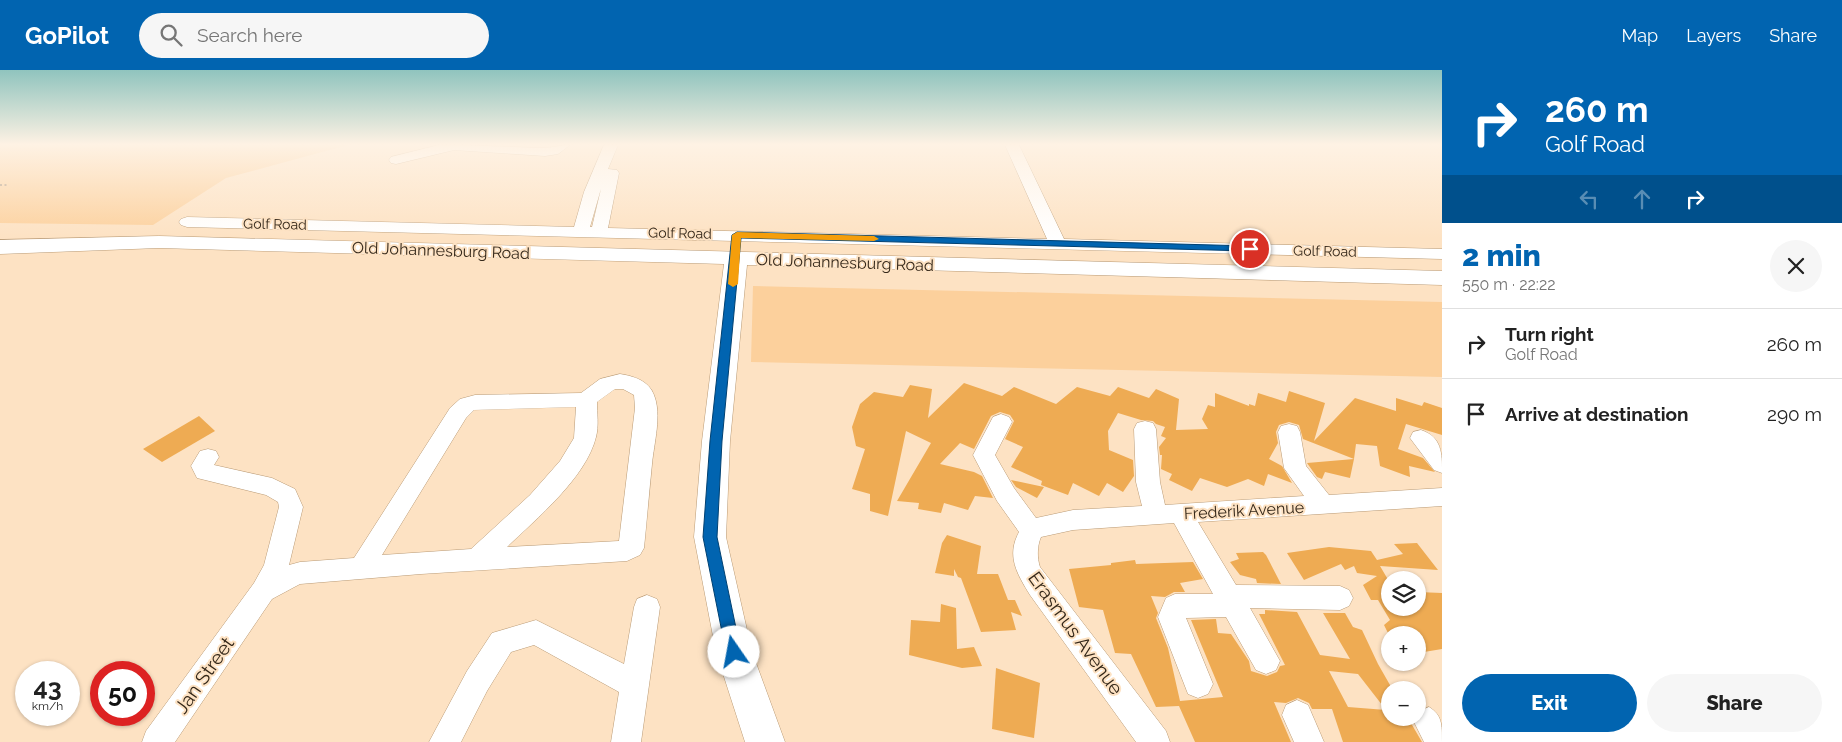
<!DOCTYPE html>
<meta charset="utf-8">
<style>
:root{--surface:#fff;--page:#f6f6f6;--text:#222;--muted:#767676;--line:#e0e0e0;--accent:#0164b0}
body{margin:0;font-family:Raleway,sans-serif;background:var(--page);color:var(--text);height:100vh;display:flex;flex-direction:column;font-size:19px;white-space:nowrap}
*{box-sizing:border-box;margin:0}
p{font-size:16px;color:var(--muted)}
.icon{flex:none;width:28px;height:28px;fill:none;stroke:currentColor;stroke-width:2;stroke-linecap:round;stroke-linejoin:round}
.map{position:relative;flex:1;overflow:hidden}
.sheet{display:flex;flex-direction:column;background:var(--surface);width:400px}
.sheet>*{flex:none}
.banner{background:#0164b0;color:#fff;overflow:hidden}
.controls{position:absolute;left:1381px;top:501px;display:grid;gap:10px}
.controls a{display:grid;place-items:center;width:45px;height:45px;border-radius:50%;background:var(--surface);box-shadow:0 1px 4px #0004;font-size:25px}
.speed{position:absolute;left:15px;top:591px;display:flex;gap:10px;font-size:25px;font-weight:700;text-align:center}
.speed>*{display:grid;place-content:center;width:65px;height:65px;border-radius:50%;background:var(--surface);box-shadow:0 1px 4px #0004;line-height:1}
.speed small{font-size:12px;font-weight:400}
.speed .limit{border:8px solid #d22;background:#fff;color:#111}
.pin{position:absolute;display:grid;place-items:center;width:42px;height:42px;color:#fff;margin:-21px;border:2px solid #fff;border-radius:50%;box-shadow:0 1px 5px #0007}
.me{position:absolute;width:55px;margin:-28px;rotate:348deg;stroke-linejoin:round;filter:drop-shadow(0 0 4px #0008)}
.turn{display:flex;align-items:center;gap:18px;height:105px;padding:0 20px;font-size:22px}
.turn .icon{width:65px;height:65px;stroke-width:2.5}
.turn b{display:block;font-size:35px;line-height:42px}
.lanes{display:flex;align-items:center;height:48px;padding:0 20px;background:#0003;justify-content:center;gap:25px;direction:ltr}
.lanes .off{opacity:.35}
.round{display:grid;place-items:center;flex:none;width:52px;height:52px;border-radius:26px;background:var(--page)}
.summary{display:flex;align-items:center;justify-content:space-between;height:85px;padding:0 20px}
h1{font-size:30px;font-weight:800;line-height:38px;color:var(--accent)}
.cta{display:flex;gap:10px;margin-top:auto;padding:10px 20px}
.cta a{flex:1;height:58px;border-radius:30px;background:var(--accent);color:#fff;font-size:20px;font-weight:800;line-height:58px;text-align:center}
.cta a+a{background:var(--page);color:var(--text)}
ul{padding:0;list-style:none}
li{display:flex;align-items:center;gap:15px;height:70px;padding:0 20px;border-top:1px solid var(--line)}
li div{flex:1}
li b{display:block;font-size:19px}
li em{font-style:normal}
header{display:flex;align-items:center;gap:30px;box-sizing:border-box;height:70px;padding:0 25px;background:var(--accent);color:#fff}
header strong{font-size:24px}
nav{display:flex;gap:28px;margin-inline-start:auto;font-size:18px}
.search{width:350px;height:45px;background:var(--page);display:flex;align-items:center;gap:12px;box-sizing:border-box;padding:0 18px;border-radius:28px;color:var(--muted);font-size:19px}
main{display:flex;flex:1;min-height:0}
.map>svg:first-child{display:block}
.green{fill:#fcd09c}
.building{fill:#eeab53;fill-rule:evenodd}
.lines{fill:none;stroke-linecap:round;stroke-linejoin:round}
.minor-casing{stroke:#ba9b76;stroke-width:1}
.major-casing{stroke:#ba9b76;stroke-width:1}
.path{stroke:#a9947c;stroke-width:2;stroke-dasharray:2 2.5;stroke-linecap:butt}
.minor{fill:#fff;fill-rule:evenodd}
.major{fill:#fff;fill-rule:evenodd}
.route{fill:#0164b0;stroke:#014172}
.slow{fill:#f59e0b}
.labels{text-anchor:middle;stroke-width:4;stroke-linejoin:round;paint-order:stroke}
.far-street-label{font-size:14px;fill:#35281a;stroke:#fde2c3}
.street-label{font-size:16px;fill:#35281a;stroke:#fde2c3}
.near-street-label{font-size:19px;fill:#35281a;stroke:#fde2c3}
</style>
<header>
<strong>GoPilot</strong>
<div class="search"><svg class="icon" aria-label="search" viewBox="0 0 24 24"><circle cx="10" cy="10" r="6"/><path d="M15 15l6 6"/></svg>Search here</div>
<nav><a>Map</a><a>Layers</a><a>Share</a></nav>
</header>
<main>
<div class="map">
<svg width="1442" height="672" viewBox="0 0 1442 672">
<rect width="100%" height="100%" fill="#fde2c3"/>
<g class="green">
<path d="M0,75h348l-122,33 -73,47 -153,-2z"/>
<path d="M753,216l689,16v75l-691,-15z"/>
</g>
<g class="building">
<path d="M964,313l38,13 12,-9 42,17 21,-17 33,9 8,-9 31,11 7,-9 23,10 -3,31 32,-1 -6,-10 6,-14 7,2v-14l34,13v-2l6,2 3,-13 28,9 3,-11 36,12 -11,38 41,-43 41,13v-13l26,8 2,-4 18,6v27l-36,-11 -8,25 25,9 12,14 -26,-6 1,11 -30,-11 -3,-20 -21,-2 -2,15 -51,-20 -4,-14 -10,-3 -10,3 -3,7 2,11 -9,16 13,7 10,17 -24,-9 -4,12 -16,-7 -21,8 -27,-9 -8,13 -23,-11 3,-6 -11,-5 1,-14h-2l-1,-8 7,-9 -5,-2 4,-9 -9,-3 -3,-3 -12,-1 -23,-7 -10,18 1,19 24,10 1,16 -11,16 -16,-9 -8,13 -26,-13 -5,12 -27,-10 1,-4 -31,-14 12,-20 -18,-8 9,-18 -4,-6 -10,-3 -9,4 -17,33 -14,-6 -20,21 34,8 8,4 11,22 -18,-2 -7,14 -24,-7 -3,10 -23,-4 1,-6 -22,-2 34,-58 -25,-12 -18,85 -18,-5v-17l-18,-5 13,-40 -9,-3 -4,-19 8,-23 14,-12 29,5 7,-12 22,4 -4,29z"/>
<path d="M199,346l16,15 -53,31 -19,-13z"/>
<path d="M1354,389l-4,19 -25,-6 -3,7 -5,-2 -10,-14z"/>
<path d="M1011,410l33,7 -7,11 -21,-11z"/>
<path d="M947,465l34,11 -4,28h21l10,26h7l7,16 -11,-4 5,18 -35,2 -20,-54 -3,-1 -4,-8v7l-19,-3 7,-30z"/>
<path d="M1417,473l21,27 -58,-4 10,17v25h28v-16l24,1v56l-24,4v-18h-29l-5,-10 6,-5 -12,-20h-7l-8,-15 14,-9 -20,-3 -3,-7 -9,4 -4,-6 -37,16 -17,-27 42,-6 42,4 6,9 26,-6 -9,-10z"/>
<path d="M1263,482l3,3 15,29 -24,-1 -1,-4 -16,-4 -10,-13 9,-3 -3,-6z"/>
<path d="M1135,490l1,4 57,-2 10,17 -23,4 5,9h-11l-9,5 -14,-1 7,17 -2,5 12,30 12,53 43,-4 -32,-77 25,-1 2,14 13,1 18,27 2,10 16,5 10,-4 3,-6 5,-1 -26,-51h6v-4l32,2 23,43 30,4 -27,-46h22l8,14 9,3 16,34 12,21v33h18l14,24h-79l-11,-33h-20l-3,-6 -11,-5 -12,5 -12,-1 17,40h-96l-16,-36 -23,1 -25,-53 -16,-1 -12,-43 -24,-3 -10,-38 42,-4v-2zM1329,601l29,3 28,36 -38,-3z"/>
<path d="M941,534l15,4 1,41 17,-2 8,19 -20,2 -53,-13 2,-35 29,2z"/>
<path d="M996,598l44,15 -6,55 -42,-9z"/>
</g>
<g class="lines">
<g class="minor-casing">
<g id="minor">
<path d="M439,75c35,0 69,2 104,3 9,0 17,-3 27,-3l-12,9 -13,2 -91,-6 -58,14 -5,-1 -2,-3 2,-3z"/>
<path d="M604,75h14l-10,24 9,1 2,3 -11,55 439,11 -42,-94h14l45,94 378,10v10l-1255,-32 -6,-2 -2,-3 2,-3 6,-2 387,10 10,-35zM601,119l-9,38h-2l10,-35z"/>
<path d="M620,304c14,2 29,7 34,21 8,20 0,48 -2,69 -3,28 -5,56 -8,84l-4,7 -13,6 -206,13 -121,10 -28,15 -97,143h-33l4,-11 108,-148 10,-18 15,-58 -1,-5 -12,-7 -69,-17 -6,-12 9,-15 8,-2 8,2 3,6 -5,8 58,13 23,11 8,18 -14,58 11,-3 54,-4 96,-150 10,-9 15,-4 106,-2 19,-14zM615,319h8l11,6 1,13 -16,133 -112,6c29,-28 79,-69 89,-110 3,-11 1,-24 1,-35zM576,337l-2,31 -14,23 -30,34 -59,54 -89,6 84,-137 8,-8z"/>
<path d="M1001,344l8,3 3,5 -17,33 19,33 22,30 37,-8 69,-4 -6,-24 -2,-53 3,-6 8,-2 8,2 3,6 4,53 5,23 139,-9 -20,-28 -6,-36 3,-6 8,-2 8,2 3,6 6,34 23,29 113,-7v18l-244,16 38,63 104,1 9,4 4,8 -4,8 -9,4 -90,-2 30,53 -4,9 -10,4 -10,-4 -30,-53 -40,1 27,66 -5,10 -10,4 -10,-4 -30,-77 8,-19 9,-4h38l-39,-71 -101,7 -32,7c-4,9 -4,21 -1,30l126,164 4,11h-34l-106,-147c-13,-21 -24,-39 -11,-63l-22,-31 -24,-46 20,-38z"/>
<path d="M1421,360c21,7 21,23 21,43l-8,-3 -24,-32 3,-6z"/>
<path d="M647,525l10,4 3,8 -19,135h-30l8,-50 -85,-47 -23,7 -24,39 -26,51h-32l38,-71 25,-38 44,-13 88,44 10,-57 3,-8z"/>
<path d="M1297,630l11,5 16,37h-30l-12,-27 4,-10z"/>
<path d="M1429,637c13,8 13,17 13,35h-18l-10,-20 4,-4v-6z"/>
</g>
</g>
<g class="major-casing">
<path id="major" d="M159,166l1283,35v14l-695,-20 -17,176 -4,96 26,115 33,90h-40l-29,-90 -22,-115 8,-96 22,-177 -565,-16 -159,6v-14z"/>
</g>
<path class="path" d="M0,115h7"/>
<use href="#minor" class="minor"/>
<use href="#major" class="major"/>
</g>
<linearGradient id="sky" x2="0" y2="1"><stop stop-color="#90c4be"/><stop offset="0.44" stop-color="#fef2e4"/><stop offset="1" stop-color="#fef2e4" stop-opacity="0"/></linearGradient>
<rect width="1442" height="169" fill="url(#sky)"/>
<path class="route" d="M737,162l513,14 4,3 -4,2 -509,-13 -19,203 -5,96 24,115 -2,5 -5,2 -6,-2 -2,-5 -23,-115 7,-96 22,-206z"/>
<path class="slow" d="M737,162l137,4 5,3 -5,2 -133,-3 -3,46 -5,3 -5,-3 4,-49z"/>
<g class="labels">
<g class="far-street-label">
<text transform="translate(275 154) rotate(1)" y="5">Golf Road</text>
<text transform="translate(680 163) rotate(1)" y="5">Golf Road</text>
<text transform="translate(1325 181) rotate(1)" y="5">Golf Road</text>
</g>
<g class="street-label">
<text transform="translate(441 180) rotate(2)" y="6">Old Johannesburg Road</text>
<text transform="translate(845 192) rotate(2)" y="6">Old Johannesburg Road</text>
<text transform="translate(1244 440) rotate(-3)" y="6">Frederik Avenue</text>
</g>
<g class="near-street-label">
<text transform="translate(1076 563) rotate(54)" y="7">Erasmus Avenue</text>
<text transform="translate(204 605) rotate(-55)" y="7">Jan Street</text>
</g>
</g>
</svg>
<div class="controls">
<a><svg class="icon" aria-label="layers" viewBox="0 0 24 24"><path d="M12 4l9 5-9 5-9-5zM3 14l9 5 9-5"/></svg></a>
<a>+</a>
<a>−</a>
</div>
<div class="speed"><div>43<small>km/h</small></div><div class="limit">50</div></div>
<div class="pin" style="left:1250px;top:179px;background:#d93025"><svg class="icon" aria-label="arrive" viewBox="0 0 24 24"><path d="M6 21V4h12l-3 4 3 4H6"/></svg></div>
<svg class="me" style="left:734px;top:582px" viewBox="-20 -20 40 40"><circle r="19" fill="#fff"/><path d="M0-13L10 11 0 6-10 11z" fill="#0164b0"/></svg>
</div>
<section class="sheet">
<div class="banner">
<div class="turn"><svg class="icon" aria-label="right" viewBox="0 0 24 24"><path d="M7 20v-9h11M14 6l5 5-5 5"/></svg><div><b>260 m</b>Golf Road</div></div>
<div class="lanes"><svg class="icon off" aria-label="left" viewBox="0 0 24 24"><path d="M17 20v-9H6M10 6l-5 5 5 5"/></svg><svg class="icon off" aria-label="ahead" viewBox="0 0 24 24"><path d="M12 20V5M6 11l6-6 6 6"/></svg><svg class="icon" aria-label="right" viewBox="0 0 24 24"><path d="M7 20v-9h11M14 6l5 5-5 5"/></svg></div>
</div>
<div class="summary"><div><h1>2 min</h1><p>550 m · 22:22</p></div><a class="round"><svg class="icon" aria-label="close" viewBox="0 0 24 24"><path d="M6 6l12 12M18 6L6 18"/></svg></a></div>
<ul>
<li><svg class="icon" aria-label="right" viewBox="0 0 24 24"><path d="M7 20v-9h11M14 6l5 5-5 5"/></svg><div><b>Turn right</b><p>Golf Road</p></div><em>260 m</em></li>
<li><svg class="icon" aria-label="arrive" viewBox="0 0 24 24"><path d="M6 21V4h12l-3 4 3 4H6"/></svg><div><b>Arrive at destination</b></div><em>290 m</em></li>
</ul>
<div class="cta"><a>Exit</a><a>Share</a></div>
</section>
</main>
